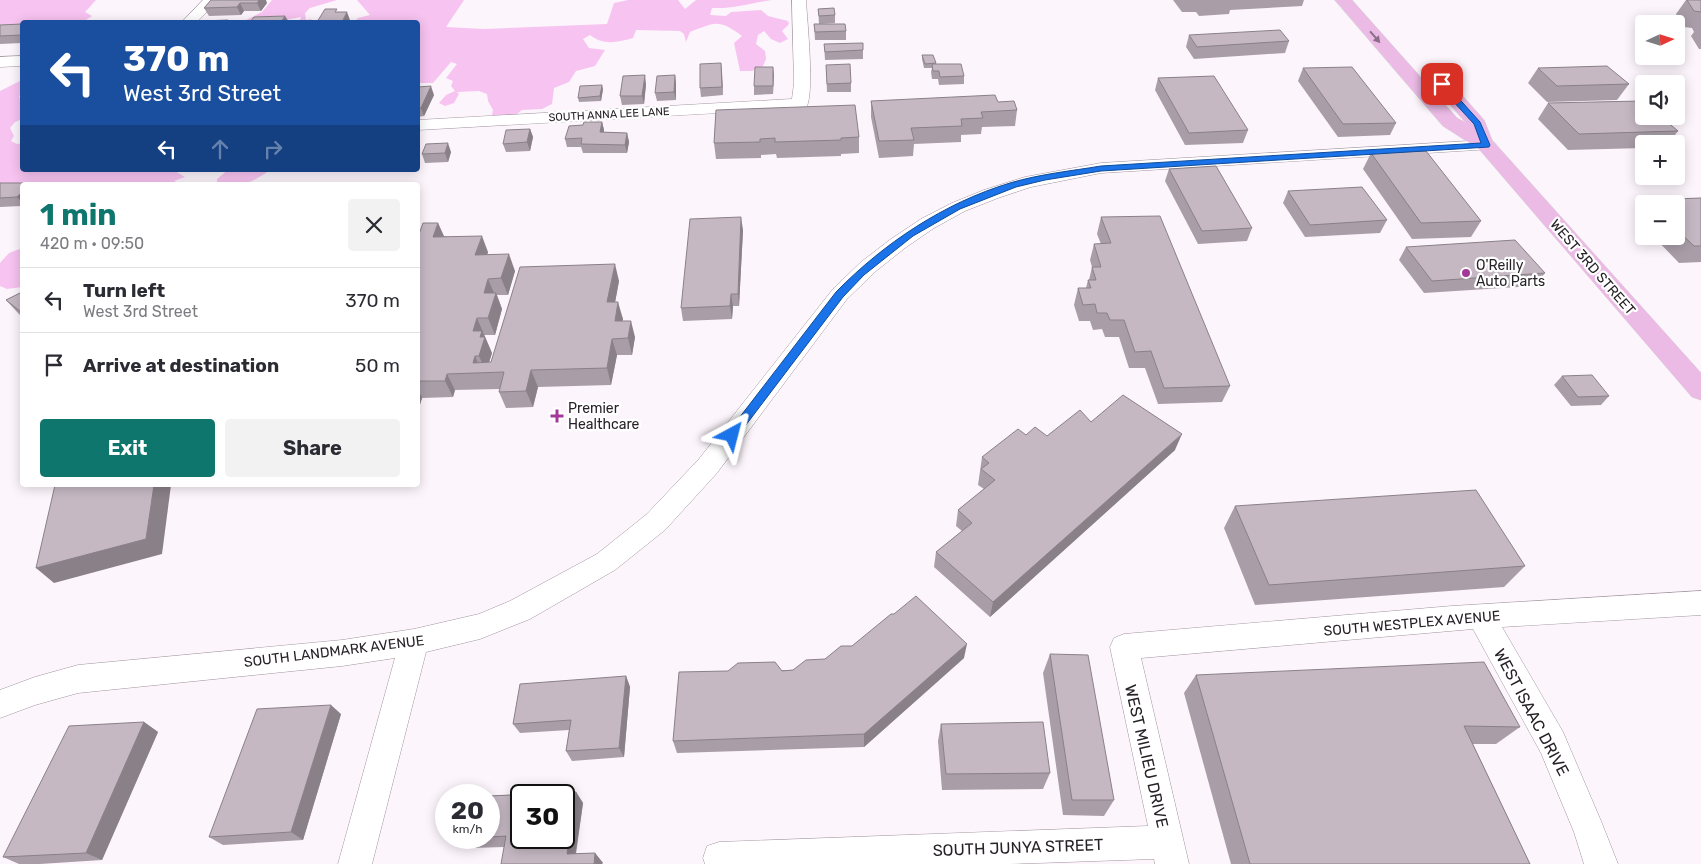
<!DOCTYPE html>
<meta charset="utf-8">
<style>
:root{--surface:#fff;--page:#f2f2f3;--text:#2b2b33;--muted:#7c7c81;--line:#e1e1e2;--accent:#0f766e}
body{margin:0;font-family:Rubik,sans-serif;background:var(--page);color:var(--text);height:100vh;display:flex;flex-direction:column;font-size:19px;white-space:nowrap}
*{box-sizing:border-box;margin:0}
p{font-size:16px;color:var(--muted)}
.icon{flex:none;width:28px;height:28px;fill:none;stroke:currentColor;stroke-width:2;stroke-linecap:round;stroke-linejoin:round}
.map{position:relative;flex:1;overflow:hidden}
.panel{position:absolute;left:20px;top:182px;width:400px;height:305px;display:flex;flex-direction:column;background:var(--surface);border-radius:5px;box-shadow:0 2px 12px #0003}
.panel>*{flex:none}
.guide{position:absolute;left:20px;top:20px;width:400px;height:152px;border-radius:5px;box-shadow:0 2px 12px #0003;background:#1a4fa0;color:#fff;overflow:hidden}
.needle{width:32px;rotate:86deg}
.buttons{position:absolute;left:1635px;top:15px;display:grid;gap:10px}
.buttons a{display:grid;place-items:center;width:50px;height:50px;border-radius:5px;background:var(--surface);box-shadow:0 2px 12px #0003;font-size:25px}
.speed{position:absolute;left:435px;top:784px;display:flex;gap:10px;font-size:25px;font-weight:700;text-align:center}
.speed>*{display:grid;place-content:center;width:65px;height:65px;border-radius:50%;background:var(--surface);box-shadow:0 2px 12px #0003;line-height:1}
.speed small{font-size:12px;font-weight:400}
.speed .limit{border:2px solid #111;border-radius:8px;background:#fff;color:#111}
.pin{position:absolute;display:grid;place-items:center;width:42px;height:42px;color:#fff;margin:-21px;border-radius:10px;box-shadow:0 2px 8px #0006}
.me{position:absolute;width:55px;margin:-28px;rotate:38deg;stroke-linejoin:round;filter:drop-shadow(0 0 4px #0008)}
.turn{display:flex;align-items:center;gap:18px;height:105px;padding:0 20px;font-size:22px}
.turn .icon{width:65px;height:65px;stroke-width:2.5}
.turn b{display:block;font-size:35px;line-height:42px}
.lanes{display:flex;align-items:center;height:48px;padding:0 20px;background:#0003;justify-content:center;gap:25px;direction:ltr}
.lanes .off{opacity:.35}
.round{display:grid;place-items:center;flex:none;width:52px;height:52px;border-radius:5px;background:var(--page)}
.summary{display:flex;align-items:center;justify-content:space-between;height:85px;padding:0 20px}
h1{font-size:30px;font-weight:700;line-height:38px;color:var(--accent)}
.action{display:flex;gap:10px;margin-top:auto;padding:10px 20px}
.action a{flex:1;height:58px;border-radius:5px;background:var(--accent);color:#fff;font-size:20px;font-weight:700;line-height:58px;text-align:center}
.action a+a{background:var(--page);color:var(--text)}
ul{padding:0;list-style:none}
li{display:flex;align-items:center;gap:15px;height:65px;padding:0 20px;border-top:1px solid var(--line)}
li div{flex:1}
li b{display:block;font-size:19px}
li em{font-style:normal}
.map>svg:first-child{display:block}
.green{fill:#f7c3f0}
.lines{fill:none;stroke-linecap:round;stroke-linejoin:round}
.street-casing{stroke:#a1949f;stroke-width:1}
.primary-casing{stroke:#d4d3d4;stroke-width:1}
.street{fill:#fff;fill-rule:evenodd}
.primary{fill:#ebbae5;fill-rule:evenodd}
.wall{fill:#a99ea8}
.shaded-wall{fill:#8a8188}
.building{fill:#c5b8c3;stroke:#8a8188;fill-rule:evenodd}
.oneway{fill:#896e86}
.route{fill:#1a73e8;stroke:#114b97}
.poi-dot{fill:#a2389a;stroke:#fff;stroke-width:2}
.labels{text-anchor:middle;stroke-width:4.5;stroke-linejoin:round;paint-order:stroke}
.far-street-label{font-size:11px;fill:#272227;stroke:#fff}
.poi-label{font-size:14px;fill:#272227;stroke:#fff;text-anchor:start}
.street-label{font-size:14px;fill:#272227;stroke:#fff}
.near-street-label{font-size:16px;fill:#272227;stroke:#fff}
</style>
<div class="map">
<svg width="1701" height="864" viewBox="0 0 1701 864">
<rect width="100%" height="100%" fill="#fdf5fc"/>
<g class="green">
<path d="M0,0h96l-11,12 7,4 -9,6h-61v10l-22,2z"/>
<path d="M272,0h65l-27,8 -5,5 1,7 5,-1 2,3h-14l2,-5 -26,5h-33l20,-10z"/>
<path d="M357,0h107l-18,27 37,2 124,-5 7,-21 14,-3h50l7,9 11,-9h76c-21,3 -39,9 -60,8l-2,7 16,1 5,-4 30,-2 7,6 20,5 1,3 -7,7 6,8 -8,4 -9,-4 -7,-8 -6,4 -2,9 9,7 1,8 -3,7 -11,5h-12l-6,-28 8,-7c-24,-17 -25,-14 -52,-4l-4,10 -2,-8 -4,-3 -44,-1 -3,8c-14,4 -30,8 -43,-3l-7,4 6,9 16,2 -10,16 -19,5 -7,11 -15,6 -2,16 -10,5 -20,1 -17,13 -13,-8 1,-5 -5,-9 -1,-7 -8,-3 -22,1 2,2 -5,9 -9,3 -6,-3 7,-8 9,-4 -4,-5 2,-5 -7,-3 11,-14 -6,-2 -18,21h-15v-61h-64l4,-4 12,-3z"/>
<path d="M22,80v10l-3,7 3,4v18l-7,3 -5,6 4,8 -3,5 6,3 5,-1v27h151l12,7 -11,4 8,4h-160l-22,5v-99z"/>
<path d="M228,170h42c-21,15 -27,15 -53,15v-6z"/>
<path d="M22,248v39l-15,2 -7,-3v-23l9,-10z"/>
</g>
<g class="lines">
<g class="street-casing">
<g id="street">
<path d="M203,0h15l-21,22h-15z"/>
<path d="M792,0h14c1,20 9,94 0,108l-388,22v-10l374,-21 2,-16z"/>
<path d="M22,56v10l-22,1v-10z"/>
<path d="M1486,140l6,1 3,4 -3,4 -391,24 -70,14 -33,11 -33,13 -31,17 -29,20 -29,23 -29,28 -130,174 -52,57 -50,40 -85,49 -50,20 -54,13 -54,212h-34l57,-206 -53,8 -264,27 -43,12 -35,13v-28l35,-13 43,-12 264,-25 72,-11 65,-15 31,-13 87,-47 50,-40 52,-55 134,-170 28,-27 30,-23 30,-20 31,-16 32,-13 41,-13 76,-14z"/>
<path d="M1701,591v24l-199,12 61,105 38,89 17,43h-34l-10,-32 -33,-79 -68,-124 -332,29 48,206h-34l-1,-5 -145,5h-304l-2,-6 4,-12 12,-4 429,-16 -38,-179 4,-9 10,-4 328,-28z"/>
</g>
</g>
<g class="primary-casing">
<path id="primary" d="M1335,0h17l105,118 9,5 -45,-52 2,-4 7,-2 7,2 47,53 8,20 209,233v27l-9,-3 -213,-248 -36,-23z"/>
</g>
<use href="#street" class="street"/>
<use href="#primary" class="primary"/>
</g>
<g class="wall">
<path d="M211,0l56,3 -6,8h-17l-3,4 -32,1 -5,-8z"/>
<path d="M1173,0h131l-2,6 -72,4 -1,4 -30,2 -3,-4h-14z"/>
<path d="M1686,0h15v49h-2l-8,-13 3,-4 -2,-4 -8,-1 -8,-13z"/>
<path d="M818,9l17,6v8l-16,1z"/>
<path d="M22,24v19l-22,1v-19z"/>
<path d="M814,24l32,7v9h-31z"/>
<path d="M1189,35l100,6 -4,12 -91,6 -8,-12z"/>
<path d="M824,44l39,6v9l-38,1z"/>
<path d="M922,55l14,8v1l28,12v8l-25,1 -1,-6h-6l-1,-7 1,-4h-8l-2,-9z"/>
<path d="M721,63l2,32 -22,2 -1,-9z"/>
<path d="M826,65l25,18v9h-24z"/>
<path d="M773,67v27l-19,1v-9z"/>
<path d="M1303,68l93,55 -6,12 -52,2 -40,-56z"/>
<path d="M1538,68l91,16 -12,16 -70,2 -19,-19z"/>
<path d="M675,75l1,9v16l-19,1 -2,-8z"/>
<path d="M1158,78l90,52 -5,13 -58,2 -30,-55z"/>
<path d="M646,84l-2,20 -22,1 -2,-9z"/>
<path d="M418,87l16,8 -10,21 -6,1z"/>
<path d="M603,89l-2,12 -22,1 -1,-4z"/>
<path d="M871,101l127,1 19,8 -2,16 -33,1 -1,7 -20,1v7l-47,2 -1,12 -34,2 -8,-41z"/>
<path d="M1548,103l130,28 -10,13h-24v4l-76,2 -30,-31z"/>
<path d="M716,110l143,27v16l-18,1v2l-64,2 -1,-4 -15,1v3l-45,1 -2,-16z"/>
<path d="M602,122l2,8v2l23,1 2,9 -2,11h-44l-2,-6h-14l-2,-8 18,-14z"/>
<path d="M530,129l3,8 -3,14 -24,1 -3,-8z"/>
<path d="M451,152l-3,10 -23,1 -3,-9z"/>
<path d="M1371,153l110,68 -10,16 -59,2 -49,-70z"/>
<path d="M1169,169l83,59 -5,13 -49,3 -33,-63z"/>
<path d="M0,183l22,2v21l-22,1z"/>
<path d="M1288,191l99,29 -7,13 -75,4 -22,-34z"/>
<path d="M1701,198v64l-22,1 -26,-27h23v-32h-6l4,-5z"/>
<path d="M1101,217l129,169 -8,16 -64,2 -13,-36h-16l-10,-31h-14l-3,-8 -9,1 -3,-9h-11l-5,-16 4,-17h8l2,-8h1l3,-13 -2,-7 4,-16h7l-4,-10z"/>
<path d="M1644,221v6l-3,-3z"/>
<path d="M438,223l6,13 44,16 -1,3 28,16 -7,24h-11l5,14 -7,26h-11l8,18 -3,9h2l128,-81 -4,21 8,17 -1,2 13,16 -3,18h-15l-6,30 -73,2 -5,20 -27,1 -7,-16 1,-3 -45,1 -2,7 -31,1 -4,13v-174z"/>
<path d="M743,230l-4,76h-6l-1,13 -49,2 -2,-13z"/>
<path d="M1406,247l139,26 -10,13 -111,7 -25,-33z"/>
<path d="M22,292v25l-4,-4 -12,-13z"/>
<path d="M1562,376l47,20 -8,9 -30,1 -17,-21z"/>
<path d="M1091,422l84,28 -185,167 -56,-50 2,-15 26,-21 -6,-5 2,-16 26,-21 -6,-4 4,-28 44,-22 21,1z"/>
<path d="M1235,506l290,60 -21,21 -249,18 -31,-77z"/>
<path d="M1050,654l64,146 -10,16 -41,-1 -20,-142z"/>
<path d="M964,658l-100,89 -187,6 -4,-12 55,-70 65,-1z"/>
<path d="M1196,675l324,52 -24,17h-23l57,120h-299l-47,-171z"/>
<path d="M626,676l4,11 -6,70 -52,4 -6,-10 3,-21 -49,3 -7,-9z"/>
<path d="M341,714l-38,126 -80,5 -14,-8z"/>
<path d="M144,722l14,10 -56,128 -62,4h-21l-16,-7z"/>
<path d="M941,724l109,49 -7,16 -101,1 -4,-49z"/>
<path d="M576,792l7,11 -7,51 19,-1 8,10 -99,-16 -32,1 -11,-10h28v-42z"/>
</g>
<g class="shaded-wall">
<path d="M259,0h7l1,3 -6,8 -4,-8z"/>
<path d="M240,3l4,8 -3,4 -4,-8z"/>
<path d="M347,12l3,8 -1,2h-7z"/>
<path d="M285,16l4,6h-8z"/>
<path d="M721,63l1,8 1,24 -1,-8z"/>
<path d="M773,67l1,8 -1,19z"/>
<path d="M645,75l1,9 -2,20 -2,-8z"/>
<path d="M675,75l1,9v16l-2,-8z"/>
<path d="M602,85l1,4 -2,12 -1,-5z"/>
<path d="M431,86l3,9 -10,21 -3,-8z"/>
<path d="M602,122l2,8 -2,11 -2,-9z"/>
<path d="M530,129l3,8 -3,14 -3,-9z"/>
<path d="M627,133l2,9 -2,11 -2,-8z"/>
<path d="M448,143l3,9 -3,10 -3,-9z"/>
<path d="M22,192v11l-5,-6z"/>
<path d="M741,217l2,13 -4,76 -1,-12z"/>
<path d="M438,223l7,16 -12,-2z"/>
<path d="M482,236l6,16 -6,19 -7,-16z"/>
<path d="M509,254l6,17 -7,24 -7,-17z"/>
<path d="M615,264l4,17 -7,38 -5,-17z"/>
<path d="M488,279l7,16 -11,-2z"/>
<path d="M496,293l6,16 -7,26 -7,-17z"/>
<path d="M731,294l2,12 -1,13 -2,-13z"/>
<path d="M618,302l5,17 -4,18 -4,-16z"/>
<path d="M477,318l15,35 -6,19 -7,-16 -6,-25z"/>
<path d="M631,321l4,16 -3,18 -4,-17z"/>
<path d="M612,339l5,16 -6,30 -4,-17z"/>
<path d="M475,356l7,16 -9,-9z"/>
<path d="M531,370l7,17 -5,20 -7,-16z"/>
<path d="M447,374l8,16 -2,7 -8,-16z"/>
<path d="M418,389l4,9 -4,13z"/>
<path d="M1182,434l-7,16 -185,167 3,-15z"/>
<path d="M154,485h17l-9,69 -108,29 -18,-15z"/>
<path d="M967,644l-3,14 -100,89v-13z"/>
<path d="M626,676l4,11 -6,70 -5,-9z"/>
<path d="M331,705l10,9 -38,126 -12,-8z"/>
<path d="M144,722l14,10 -56,128 -16,-7z"/>
<path d="M576,792l7,11 -9,61 -7,-10z"/>
<path d="M595,853l8,10 -1,1h-8z"/>
</g>
<g class="building">
<path d="M211,0h48l-2,3h-17l-3,4 -33,1z"/>
<path d="M1687,0h14v12l-7,-1z"/>
<path d="M834,8l1,7 -16,1 -1,-7z"/>
<path d="M325,9h12l-2,3h12l-5,10h-25z"/>
<path d="M285,16l-4,6h-31l4,-5z"/>
<path d="M228,20l-2,2h-24l1,-1z"/>
<path d="M22,24v11l-22,1v-11z"/>
<path d="M814,24h31l1,7 -31,1z"/>
<path d="M1280,30l9,11 -92,6 -8,-12z"/>
<path d="M863,43v7l-38,2 -1,-8z"/>
<path d="M922,55h11l3,8 -11,1z"/>
<path d="M721,63l1,24 -22,1v-24z"/>
<path d="M850,64l1,19 -24,1 -1,-19z"/>
<path d="M932,64h29l3,12 -24,1 -1,-6h-6z"/>
<path d="M1607,66l22,18 -72,2 -19,-18z"/>
<path d="M755,67h18v19h-19z"/>
<path d="M1352,67l44,56 -53,1 -40,-56z"/>
<path d="M645,75l-3,21h-22l3,-20z"/>
<path d="M675,75l-1,17 -19,1 2,-17z"/>
<path d="M1214,76l34,54 -59,3 -31,-55z"/>
<path d="M602,85l-2,11 -22,2 2,-12z"/>
<path d="M431,86l-10,22h-3v-21z"/>
<path d="M995,95l3,7 16,-1 3,9 -36,2 2,6 -22,1 1,7 -51,2 3,12 -35,1 -8,-40z"/>
<path d="M1642,101l2,1v14h16l18,15 -99,3 -31,-31z"/>
<path d="M855,105l4,32 -18,1v2l-66,2v-4l-15,1v3l-46,1 2,-33z"/>
<path d="M584,122h18l-2,10 27,1 -2,12 -44,-1 1,-6 -17,1 4,-13 14,-1z"/>
<path d="M530,129l-3,13 -24,2 3,-14z"/>
<path d="M448,143l-3,10 -23,1 4,-10z"/>
<path d="M1426,151l55,70 -60,2 -50,-70z"/>
<path d="M1216,166l36,62 -50,3 -33,-62z"/>
<path d="M0,183h31l-3,2h-6v7l-5,5 -17,1z"/>
<path d="M1362,187l25,33 -77,5 -22,-34z"/>
<path d="M1701,198v48h-7l-18,-17v-22l6,-1 -8,-7z"/>
<path d="M1160,216l70,170 -66,2 -13,-37 -16,1 -11,-32h-14l-3,-7h-10l-2,-9 -12,1 -5,-17h13l-3,-8h8l-4,-13h9l-7,-23 17,-1 -10,-26z"/>
<path d="M741,217l-3,77h-7l-1,12 -49,2 9,-89z"/>
<path d="M423,223h15l-5,14 49,-1 -7,19 34,-1 -8,24 -13,1 -4,14h12l-8,25h-11l-4,13h9l-2,6h5l-6,19h-4l-2,7 18,-1 29,-95 95,-3 -8,38h11l-3,19h16l-3,17 -16,1 -5,29 -76,2 -5,21 -27,1 5,-20 -57,2 -2,7h-27v-144z"/>
<path d="M1515,240l30,33 -113,8 -26,-34z"/>
<path d="M22,292v19l-1,1 -15,-12z"/>
<path d="M1592,375l17,21 -31,1 -16,-21z"/>
<path d="M1123,395l59,39 -189,168 -57,-50 36,-29 -14,-13 37,-30 -14,-11 8,-6 -7,-6 36,-28 8,6 9,-8 12,9 33,-26 11,12z"/>
<path d="M55,485h99l-8,54 -110,29z"/>
<path d="M1476,490l49,76 -256,19 -34,-79z"/>
<path d="M916,596l51,48 -103,90 -191,7 6,-69 49,-1 10,-8 37,-1 7,9 11,-1 13,-10 19,-1 16,-13h11l39,-32h3z"/>
<path d="M1050,654l38,1 26,145h-42z"/>
<path d="M1484,662l36,65 -56,-1 66,138h-280l-54,-189z"/>
<path d="M626,676l-7,72 -53,3 5,-31 -58,4 7,-40z"/>
<path d="M331,705l-40,127 -82,5 48,-128z"/>
<path d="M144,722l-58,131 -83,4 66,-131z"/>
<path d="M1043,722l7,51 -104,1 -5,-50z"/>
<path d="M576,792l-9,62 28,-1 -1,11h-93l5,-28 -17,1v-41zM521,795h43v43h-43z"/>
</g>
<defs><path id="oneway-solid" d="M-6-.8H1V-3.2L6.5 0L1 3.2V.8H-6Z" transform="scale(1.25)"/></defs>
<use class="oneway" href="#oneway-solid" transform="translate(1375 37) rotate(49)"/>
<path class="route" d="M1439,83h6l35,39 10,23 -1,2 -388,24 -56,9 -29,7 -56,22 -47,27 -49,39 -21,22 -107,141h-8l-2,-3 110,-143c48,-49 108,-89 174,-109 30,-9 61,-12 91,-17l380,-23 -7,-19 -35,-38z"/>
<g class="poi-dot">
<circle cx="1466" cy="273" r="5"/>
<path d="M554.5 408.5h5v5h5v5h-5v5h-5v-5h-5v-5h5z"/>
</g>
<g class="labels">
<g class="far-street-label">
<text transform="translate(609 114) rotate(-3)" y="4">SOUTH ANNA LEE LANE</text>
</g>
<g class="poi-label">
<text x="1476" y="270">O'Reilly<tspan x="1476" dy="16">Auto Parts</tspan></text>
<text x="568" y="413">Premier<tspan x="568" dy="16">Healthcare</tspan></text>
</g>
<g class="street-label">
<text transform="translate(1593 267) rotate(49)" y="5">WEST 3RD STREET</text>
<text transform="translate(1412 623) rotate(-5)" y="5">SOUTH WESTPLEX AVENUE</text>
<text transform="translate(334 651) rotate(-7)" y="5">SOUTH LANDMARK AVENUE</text>
</g>
<g class="near-street-label">
<text transform="translate(1532 712) rotate(62)" y="6">WEST ISAAC DRIVE</text>
<text transform="translate(1147 756) rotate(77)" y="6">WEST MILIEU DRIVE</text>
<text transform="translate(1018 847) rotate(-2)" y="6">SOUTH JUNYA STREET</text>
</g>
</g>
</svg>
<div class="buttons">
<a><svg class="needle" viewBox="-14 -14 28 28"><path d="M0-13l5 13h-10z" fill="#e53935"/><path d="M0 13l5-13h-10z" fill="#7c7c81"/></svg></a>
<a><svg class="icon" aria-label="sound" viewBox="0 0 24 24"><path d="M4 9h4l5-4v14l-5-4H4zM17 9q2 3 0 6"/></svg></a>
<a>+</a>
<a>−</a>
</div>
<div class="speed"><div>20<small>km/h</small></div><div class="limit">30</div></div>
<div class="pin" style="left:1442px;top:84px;background:#d93025"><svg class="icon" aria-label="arrive" viewBox="0 0 24 24"><path d="M6 21V4h12l-3 4 3 4H6"/></svg></div>
<svg class="me" style="left:732px;top:435px" viewBox="-20 -20 40 40"><path d="M0-17L14 15 0 8-14 15z" fill="#1a73e8" stroke="#fff" stroke-width="4"/></svg>
<div class="guide">
<div class="turn"><svg class="icon" aria-label="left" viewBox="0 0 24 24"><path d="M17 20v-9H6M10 6l-5 5 5 5"/></svg><div><b>370 m</b>West 3rd Street</div></div>
<div class="lanes"><svg class="icon" aria-label="left" viewBox="0 0 24 24"><path d="M17 20v-9H6M10 6l-5 5 5 5"/></svg><svg class="icon off" aria-label="ahead" viewBox="0 0 24 24"><path d="M12 20V5M6 11l6-6 6 6"/></svg><svg class="icon off" aria-label="right" viewBox="0 0 24 24"><path d="M7 20v-9h11M14 6l5 5-5 5"/></svg></div>
</div>
<section class="panel">
<div class="summary"><div><h1>1 min</h1><p>420 m · 09:50</p></div><a class="round"><svg class="icon" aria-label="close" viewBox="0 0 24 24"><path d="M6 6l12 12M18 6L6 18"/></svg></a></div>
<ul>
<li><svg class="icon" aria-label="left" viewBox="0 0 24 24"><path d="M17 20v-9H6M10 6l-5 5 5 5"/></svg><div><b>Turn left</b><p>West 3rd Street</p></div><em>370 m</em></li>
<li><svg class="icon" aria-label="arrive" viewBox="0 0 24 24"><path d="M6 21V4h12l-3 4 3 4H6"/></svg><div><b>Arrive at destination</b></div><em>50 m</em></li>
</ul>
<div class="action"><a>Exit</a><a>Share</a></div>
</section>
</div>
